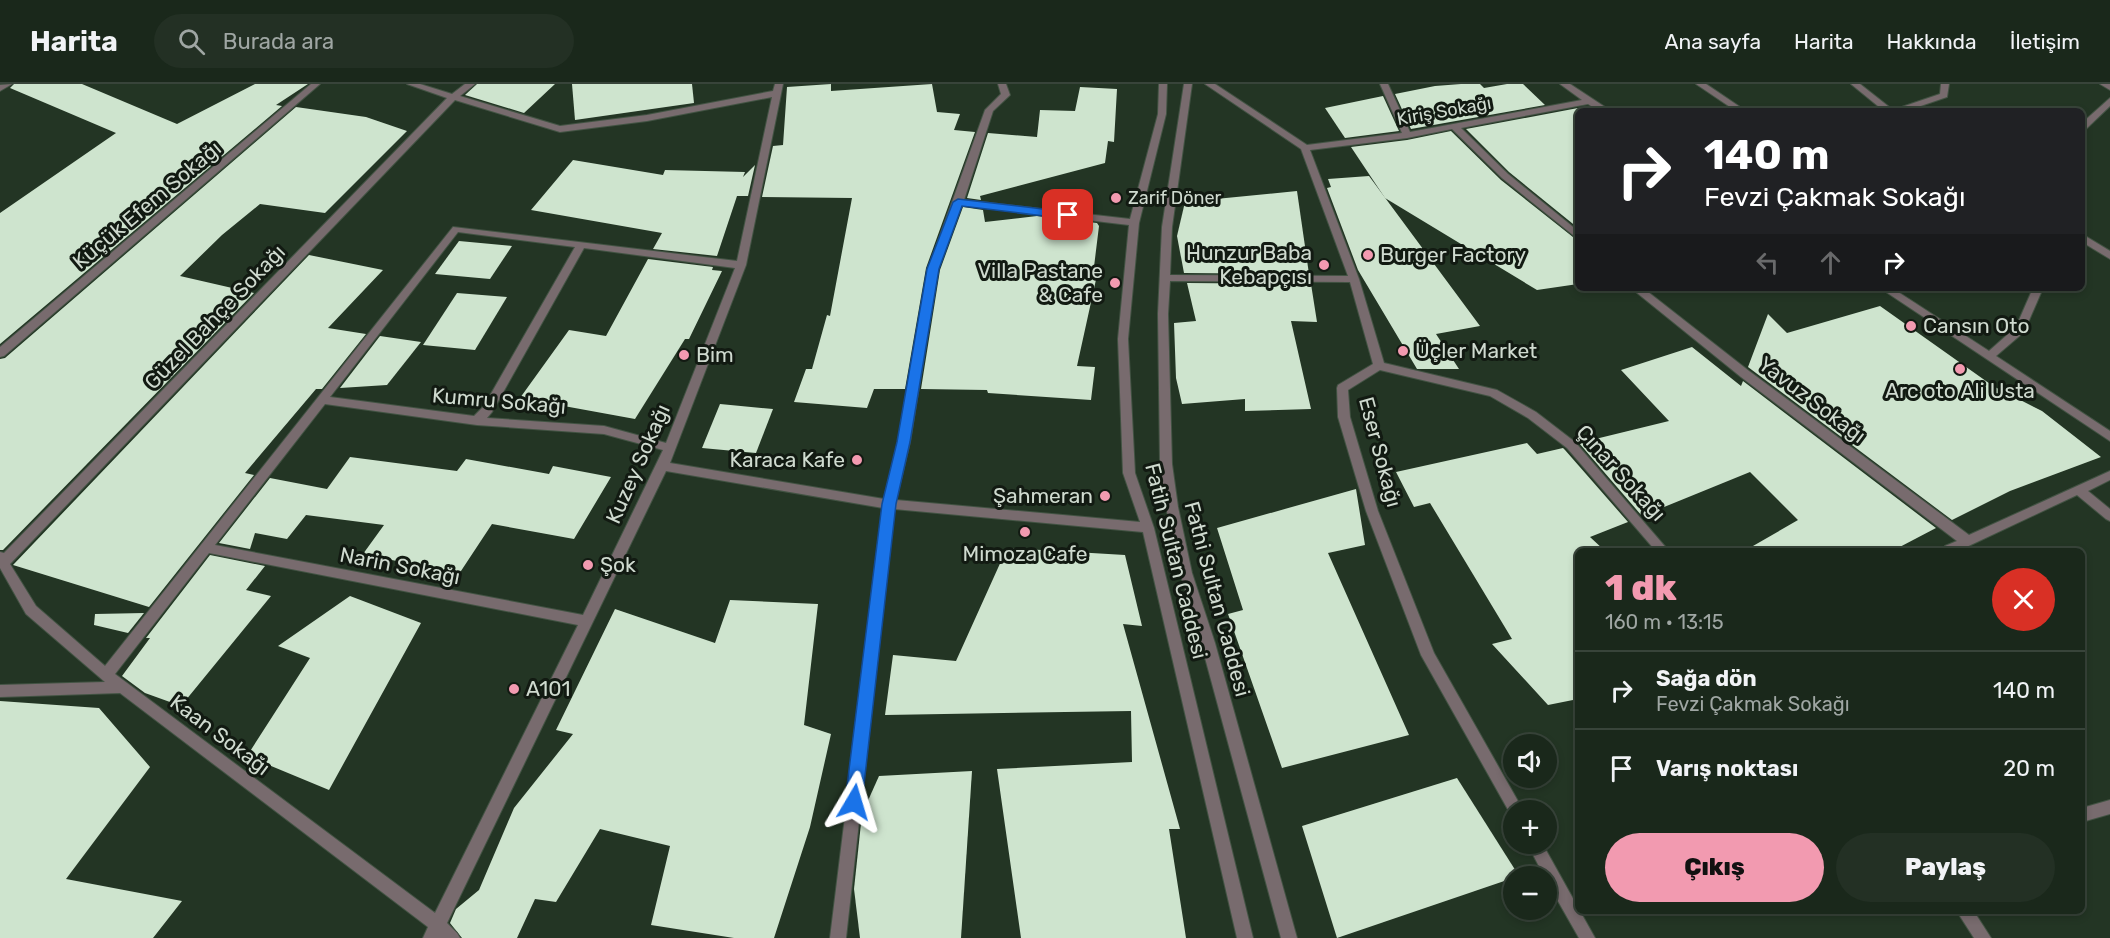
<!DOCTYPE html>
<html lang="tr">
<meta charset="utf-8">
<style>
:root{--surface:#1a281b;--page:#233024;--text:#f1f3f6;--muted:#9fa6a3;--line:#38443a;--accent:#f29ab0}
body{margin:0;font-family:Rubik,sans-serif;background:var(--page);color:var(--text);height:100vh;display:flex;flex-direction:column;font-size:22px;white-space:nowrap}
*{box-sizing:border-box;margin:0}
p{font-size:20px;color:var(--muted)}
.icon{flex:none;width:33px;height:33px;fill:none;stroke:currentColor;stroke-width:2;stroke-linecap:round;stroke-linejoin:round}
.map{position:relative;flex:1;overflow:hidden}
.drawer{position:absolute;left:1575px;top:464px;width:510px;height:366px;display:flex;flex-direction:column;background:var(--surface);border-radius:9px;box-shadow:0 3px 9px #0003,0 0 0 2px var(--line)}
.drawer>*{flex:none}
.top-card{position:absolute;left:1575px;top:24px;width:510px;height:183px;border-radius:9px;box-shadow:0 3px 9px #0003,0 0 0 2px var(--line);background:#202124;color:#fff;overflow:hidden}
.tools{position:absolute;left:1503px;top:650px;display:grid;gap:12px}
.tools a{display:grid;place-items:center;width:54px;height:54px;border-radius:50%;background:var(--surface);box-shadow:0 3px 9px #0003,0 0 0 2px var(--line);font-size:30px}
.pin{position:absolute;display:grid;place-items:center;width:51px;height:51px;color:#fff;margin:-26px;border-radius:12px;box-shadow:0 3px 9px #0006}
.me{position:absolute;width:66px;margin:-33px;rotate:7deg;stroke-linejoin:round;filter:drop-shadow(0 0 4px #0008)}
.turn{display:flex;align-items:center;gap:21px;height:126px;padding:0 30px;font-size:27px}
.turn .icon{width:78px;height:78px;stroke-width:2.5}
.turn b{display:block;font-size:42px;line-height:51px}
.lanes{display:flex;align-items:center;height:57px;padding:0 30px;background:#0003;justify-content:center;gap:30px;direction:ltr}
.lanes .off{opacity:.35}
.round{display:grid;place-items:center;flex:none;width:63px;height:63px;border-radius:32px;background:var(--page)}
.headline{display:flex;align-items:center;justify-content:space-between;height:102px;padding:0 30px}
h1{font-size:36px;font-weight:800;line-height:45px;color:var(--accent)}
.primary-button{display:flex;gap:12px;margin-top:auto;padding:12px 30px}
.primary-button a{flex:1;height:69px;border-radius:36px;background:var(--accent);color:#111;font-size:24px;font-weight:800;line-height:69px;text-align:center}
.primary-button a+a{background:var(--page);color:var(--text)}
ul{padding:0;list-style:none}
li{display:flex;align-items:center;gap:18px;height:78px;padding:0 30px;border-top:2px solid var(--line)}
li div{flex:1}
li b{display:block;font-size:22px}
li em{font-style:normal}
header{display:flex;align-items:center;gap:36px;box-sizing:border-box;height:84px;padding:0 30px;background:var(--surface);border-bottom:2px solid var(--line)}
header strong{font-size:28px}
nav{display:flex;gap:33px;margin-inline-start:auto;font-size:21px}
.search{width:420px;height:54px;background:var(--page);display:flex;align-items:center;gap:15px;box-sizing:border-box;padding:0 21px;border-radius:33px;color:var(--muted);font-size:22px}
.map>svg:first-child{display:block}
.building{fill:#cee4ce}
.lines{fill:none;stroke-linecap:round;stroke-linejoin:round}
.minor-casing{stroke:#425343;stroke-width:2}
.minor{fill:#786b6e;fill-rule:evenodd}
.route{fill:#1a73e8;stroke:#114b97;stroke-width:1.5}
.poi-dot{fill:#f29ab0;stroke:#121a12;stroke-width:2}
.labels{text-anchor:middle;stroke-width:6;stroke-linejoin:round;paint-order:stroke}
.far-street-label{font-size:18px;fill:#cfdacf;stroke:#121a12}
.far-poi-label{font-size:18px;fill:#cfdacf;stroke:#121a12;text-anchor:start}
.street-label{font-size:21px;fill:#cfdacf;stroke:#121a12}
.poi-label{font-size:21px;fill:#cfdacf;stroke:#121a12;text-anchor:start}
</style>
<header>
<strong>Harita</strong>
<div class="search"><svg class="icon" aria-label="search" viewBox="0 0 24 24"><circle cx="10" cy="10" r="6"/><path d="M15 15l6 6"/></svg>Burada ara</div>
<nav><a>Ana sayfa</a><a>Harita</a><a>Hakkında</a><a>İletişim</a></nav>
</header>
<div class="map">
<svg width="2110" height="854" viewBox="0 0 2110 854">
<rect width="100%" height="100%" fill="#233524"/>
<g class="building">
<path d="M14,0h68l95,40 78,-40h53l-32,21 6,1 -282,238v-131l116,-80 -106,-45z"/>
<path d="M477,0h78l-31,29 -59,-18z"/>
<path d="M572,0h120l2,19 -119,17z"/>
<path d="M831,0v7l101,-7 5,28 23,2 -6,16 21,2 -49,136 -21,121h-31l-7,19 -73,-6 12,-33h6l15,-54 3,1 22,-118 -90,-1 11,-51 10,-1 4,-58z"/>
<path d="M1461,0h19l4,4 23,-4h16l22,21 -134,24 -16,-35 40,-8z"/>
<path d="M1080,3l37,2 -3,53 -6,-1 -3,22 -125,33 1,4 -14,-2 21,-65 49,4 3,-27 35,1z"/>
<path d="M1383,12l16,35 -54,7 -20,-30z"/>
<path d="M296,23l70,10 41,14 -82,82 -65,-9 -38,31 -42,41 74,17 -251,257h-3v-191l5,-1z"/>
<path d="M1578,24v120l-69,-56 -43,-43z"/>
<path d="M1451,47l50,49 77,61v43l-41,6 -152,-92 -34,-51 56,-7z"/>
<path d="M573,76l90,15 2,-5 80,2 -2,5 12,-12 -7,31h-11l-20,60 -64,-7 9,-16 -131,-23z"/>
<path d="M1369,92l111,150 -44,8 23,35h-42l-59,-99 -31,-82 4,-1 -3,-8z"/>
<path d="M1297,107l12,83 -125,-1 -7,-37 8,-34z"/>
<path d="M963,123l20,3 2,12 52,-6 60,7 2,3 -6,49h4l-20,91 18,1 -4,33 -103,-7 -1,-3 -66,-1 19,-119z"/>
<path d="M459,157l53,5 -22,33 -55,-5z"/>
<path d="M309,171l74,15 -55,58 38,6 -44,55h-6l-71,84 9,2 -105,132 -136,-42z"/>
<path d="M648,175l65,8 -1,3 10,1 -33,68h-4l-50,80 -115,-21 49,-68 37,6z"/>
<path d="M1187,199l124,1 6,38 -26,-1 20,88 -66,2v-12l-63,5 -6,-26 -2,-55 22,-2z"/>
<path d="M457,209l50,4 -32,53 -52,-5z"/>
<path d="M1880,222l113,80 49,25 59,46 -91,34 -58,29 -204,-153 20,-53 19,19z"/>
<path d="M380,252l41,6 -34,43 -47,3z"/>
<path d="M1692,263l49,39 2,-5 193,147 -42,22h-148l52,-30 -48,-48 -108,44 -63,-73 90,-22 -48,-51z"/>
<path d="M720,320l53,5 -17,44 -54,-5z"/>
<path d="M1527,359l10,11 26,-6 2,2 63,72 -38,15 14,13h-26v149l-30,6 -56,-61 20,-5 -82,-136 -16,4 -18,-35z"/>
<path d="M350,373l107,14 9,-12 83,15 4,-8 58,11 -37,62 -82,-15 -33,50 -96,-20 21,-29 -78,-10 -19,24 -32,-6 -5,16 -31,-6 51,-65 57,11z"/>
<path d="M1356,405l9,56 -37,8 81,182 -127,33 -54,-154 15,-4 -26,-82z"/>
<path d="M1007,464l118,7 17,71 -19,-2 57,205h-11l17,109h-165l-24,-169 135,-7 -1,-51 -246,4 8,-60 63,6z"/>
<path d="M210,471l55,11 -19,24 25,6 -90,110 -36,-13 -23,-17 28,-38h-4z"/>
<path d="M350,512l71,27 -92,167 -82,-34 63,-98 -32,-12z"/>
<path d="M730,516l88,4 -14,121 27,9 -21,93 -36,111h-40l-83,-13 19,-79 -70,-17 -44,73 -21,-3 -18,39h-55l-12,-15 6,-14 23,-19 35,-82 59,-74 -17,-4 59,-121 100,34z"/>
<path d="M144,529l-16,20 -34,-8 1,-11z"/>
<path d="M0,617l99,7 51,59 -84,112 116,22 -29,37h-153z"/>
<path d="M972,687l-11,167h-101l-6,-49 8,-75 17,-38z"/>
<path d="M1457,694l62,98 -182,62 -35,-112z"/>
</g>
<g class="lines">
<g class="minor-casing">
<g id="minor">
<path d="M12,0l-12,7v-6z"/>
<path d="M311,0h9l-316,272 -4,1v-10z"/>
<path d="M407,0h13l32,10 13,-10h10l-15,12 100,30 87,-11 126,-24 2,-7h8l-37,181 -76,198 214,36 14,-57 30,-173 57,-159 16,-16 -3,-10h8l4,11 -17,16 -29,89 166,19 28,-105 1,-30h8l-1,30 -27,109 -11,116 7,134 19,55 99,410h-16l-94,-406 -249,-23 -48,429h-16l53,-430 -217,-37 -219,452 10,10 3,5h-37l5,-11 -308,-234 -120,4v-12l105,-3 -79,-68 -26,-46v-16l4,1 443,-455zM772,13l-35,164 -284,-34 -348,439 -69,-60 -26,-42 445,-464 105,32 87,-11zM961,121l168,20 -11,114 5,134 17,49 -244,-22 14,-58 28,-173zM458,148l117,15 -91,159 -10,10 -144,-19zM584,164l151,20 -69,175 -62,-17 -117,-8 5,-6zM325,320l152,21 127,9 59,16 -80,165 -368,-70zM209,469l369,72 -143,288 -320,-239z"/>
<path d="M1184,0h8l-20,143 -2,48 178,1 -47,-127 -96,-65h10l92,61 95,-12 -22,-49h8l22,48 172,-32 -22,-16h10l38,25 1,2h-10l-11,-7 -127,24 47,46 70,57v8l-76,-61 -50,-49 -45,9 -97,12 49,129 25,84 113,27 39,22 39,30 93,108h-13l-88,-102 -39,-30 -38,-22 -110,-26 -32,20 2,27 28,94 56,142 89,157h-9v6l-3,-1 -90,-160 -55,-144 -28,-94 -1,-29 1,-3 35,-21 -23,-82 -180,-1 -2,33 4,150 6,43 14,66 23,70 82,295h-16l-80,-295 -21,-70 -14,-66 -6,-43 -2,-150 4,-87z"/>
<path d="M1696,0h10l40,27h-10z"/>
<path d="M1851,0h9l33,26 47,-16 1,-10h8l-2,13 -41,14h-22z"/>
<path d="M2100,0h10v6z"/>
<path d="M2110,14v8l-25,24 -3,1v-8z"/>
<path d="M2082,150l28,17v8l-28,-17z"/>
<path d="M1631,204h12l106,83 220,164 141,-64v9l-22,11 22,18v12l-4,-2 -29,-24 -117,55h-17l2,-4 12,-5 -216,-164z"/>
<path d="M1880,204h12l97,63 27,-24 17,-39h10l-19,44 -28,24 114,75v10z"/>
<path d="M2110,716v14l-28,8v-14z"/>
<path d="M1527,759h15l53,95h-16l-33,-58v-4h-2z"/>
<path d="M1956,826h17l18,28h-17z"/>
</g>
</g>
<use href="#minor" class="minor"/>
</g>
<path class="route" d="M958,115l110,13 6,3 -6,4 -106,-13 -23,63 -29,173 -14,62 -34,298 -3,5 -5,3 -6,-3 -3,-5 37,-298 15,-62 30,-173 26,-67z"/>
<g class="poi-dot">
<circle cx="1116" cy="114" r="6"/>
<circle cx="1368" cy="171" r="6"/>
<circle cx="1324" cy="181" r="6"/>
<circle cx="1115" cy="199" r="6"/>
<circle cx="1911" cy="242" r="6"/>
<circle cx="1403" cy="267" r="6"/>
<circle cx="684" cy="271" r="6"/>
<circle cx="1960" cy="285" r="6"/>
<circle cx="857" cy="376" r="6"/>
<circle cx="1105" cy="412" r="6"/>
<circle cx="1025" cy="448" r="6"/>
<circle cx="588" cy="481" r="6"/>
<circle cx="514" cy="605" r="6"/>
</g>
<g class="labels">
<g class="far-street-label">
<text transform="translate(1444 27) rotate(-10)" y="6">Kiriş Sokağı</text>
</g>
<g class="far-poi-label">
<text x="1128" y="120">Zarif Döner</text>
</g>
<g class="street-label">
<text transform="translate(147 121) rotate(-40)" y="7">Küçük Efem Sokağı</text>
<text transform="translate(215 233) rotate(-46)" y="7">Güzel Bahçe Sokağı</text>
<text transform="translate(1812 316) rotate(37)" y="7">Yavuz Sokağı</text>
<text transform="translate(499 317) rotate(5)" y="7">Kumru Sokağı</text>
<text transform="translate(1380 368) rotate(75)" y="7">Eser Sokağı</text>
<text transform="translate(638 380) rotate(-66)" y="7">Kuzey Sokağı</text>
<text transform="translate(1621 389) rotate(48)" y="7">Çınar Sokağı</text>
<text transform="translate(1176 477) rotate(76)" y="7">Fatih Sultan Caddesi</text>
<text transform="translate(400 482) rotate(11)" y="7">Narin Sokağı</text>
<text transform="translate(1217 515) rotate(75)" y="7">Fathi Sultan Caddesi</text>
<text transform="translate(220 651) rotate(37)" y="7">Kaan Sokağı</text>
</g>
<g class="poi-label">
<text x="1312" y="176" text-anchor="end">Hunzur Baba<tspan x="1312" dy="24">Kebapçısı</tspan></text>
<text x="1380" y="178">Burger Factory</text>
<text x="1103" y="194" text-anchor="end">Villa Pastane<tspan x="1103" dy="24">&amp; Cafe</tspan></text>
<text x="1923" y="249">Cansın Oto</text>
<text x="1415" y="274">Üçler Market</text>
<text x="696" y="278">Bim</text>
<text x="1960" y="314" text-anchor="middle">Arc oto Ali Usta</text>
<text x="845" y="383" text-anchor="end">Karaca Kafe</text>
<text x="1093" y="419" text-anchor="end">Şahmeran</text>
<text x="1025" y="477" text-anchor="middle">Mimoza Cafe</text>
<text x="600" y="488">Şok</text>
<text x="526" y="612">A101</text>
</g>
</g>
</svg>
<div class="tools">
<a><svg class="icon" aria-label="sound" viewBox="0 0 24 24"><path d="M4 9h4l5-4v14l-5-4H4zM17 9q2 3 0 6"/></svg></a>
<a>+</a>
<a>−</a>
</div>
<div class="pin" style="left:1068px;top:131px;background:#d93025"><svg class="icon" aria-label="arrive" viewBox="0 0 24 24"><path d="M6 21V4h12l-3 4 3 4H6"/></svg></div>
<svg class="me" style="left:854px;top:718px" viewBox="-20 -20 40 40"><path d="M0-17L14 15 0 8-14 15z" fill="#1a73e8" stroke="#fff" stroke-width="4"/></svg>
<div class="top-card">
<div class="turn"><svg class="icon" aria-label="right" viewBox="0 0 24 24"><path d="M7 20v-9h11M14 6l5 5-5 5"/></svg><div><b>140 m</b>Fevzi Çakmak Sokağı</div></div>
<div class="lanes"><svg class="icon off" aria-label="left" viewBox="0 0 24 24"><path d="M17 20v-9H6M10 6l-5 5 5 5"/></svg><svg class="icon off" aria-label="ahead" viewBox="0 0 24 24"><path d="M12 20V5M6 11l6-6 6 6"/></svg><svg class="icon" aria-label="right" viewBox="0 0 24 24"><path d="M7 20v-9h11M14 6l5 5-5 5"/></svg></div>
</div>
<section class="drawer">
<div class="headline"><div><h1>1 dk</h1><p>160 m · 13:15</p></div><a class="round" style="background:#d93025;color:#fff"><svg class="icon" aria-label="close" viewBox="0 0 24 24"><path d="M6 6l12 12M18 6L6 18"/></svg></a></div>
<ul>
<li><svg class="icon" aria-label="right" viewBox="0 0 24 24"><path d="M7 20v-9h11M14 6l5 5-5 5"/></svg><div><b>Sağa dön</b><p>Fevzi Çakmak Sokağı</p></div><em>140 m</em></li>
<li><svg class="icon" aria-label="arrive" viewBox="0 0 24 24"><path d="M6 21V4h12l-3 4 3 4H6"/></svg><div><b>Varış noktası</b></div><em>20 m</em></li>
</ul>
<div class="primary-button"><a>Çıkış</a><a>Paylaş</a></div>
</section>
</div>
